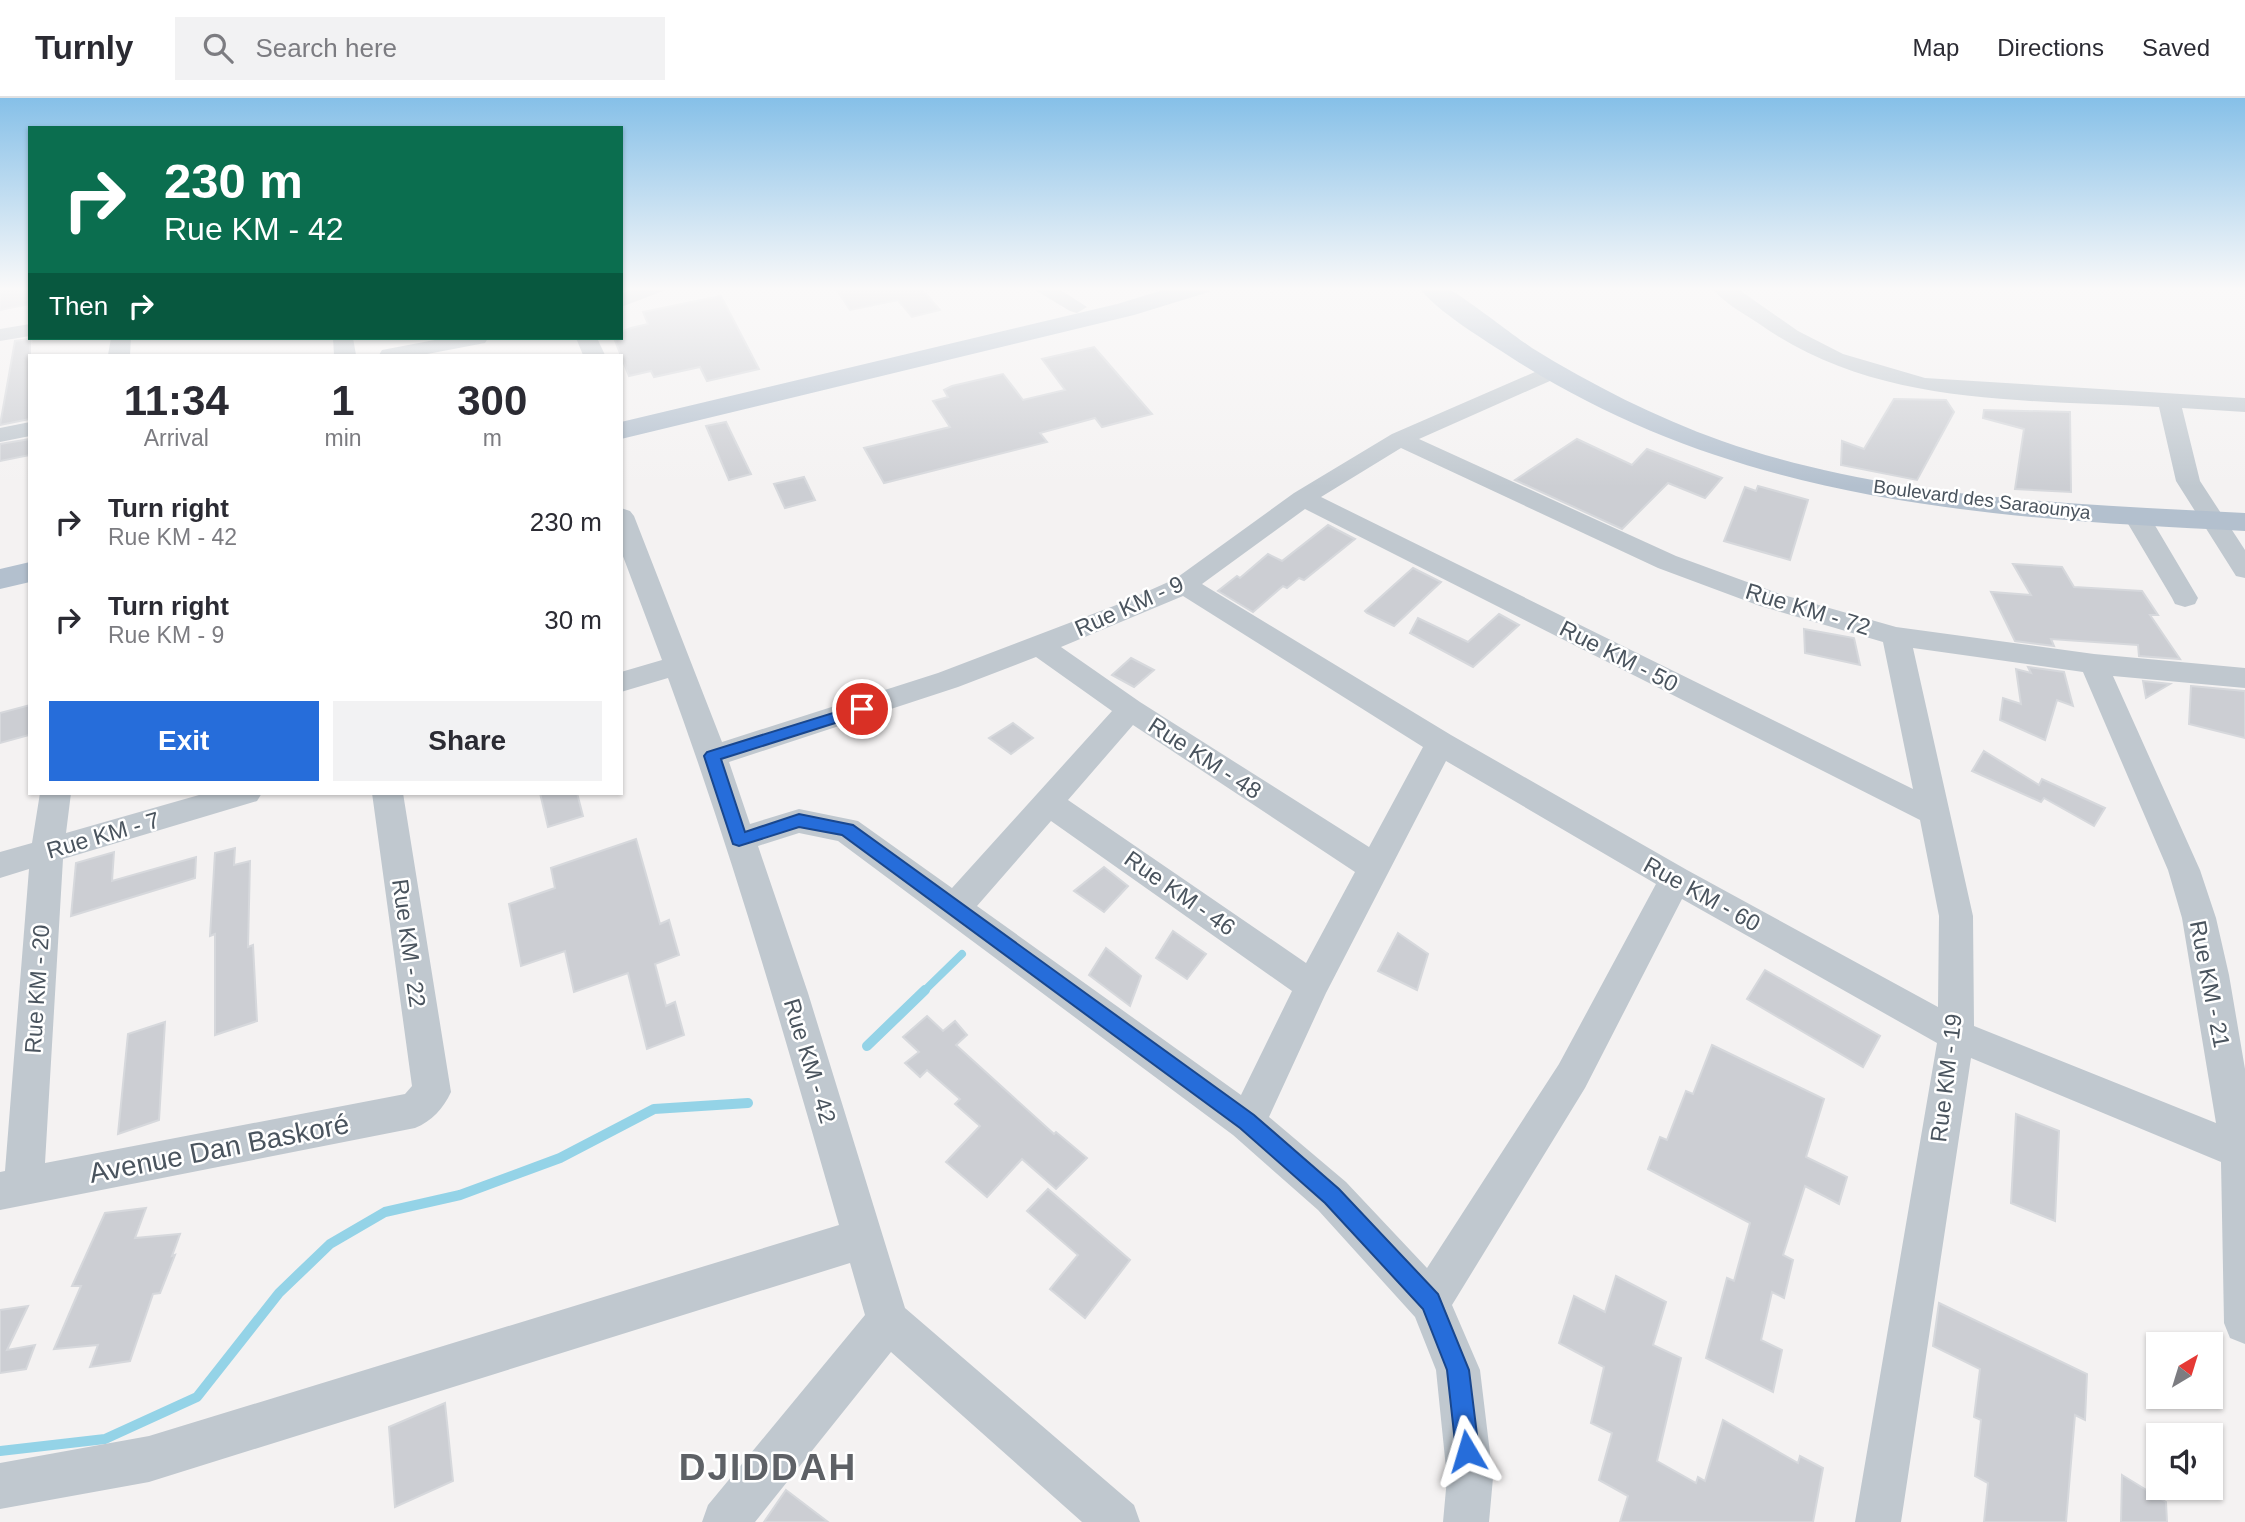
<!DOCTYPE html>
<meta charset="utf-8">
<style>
:root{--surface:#fff;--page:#f2f2f3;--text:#2b2b33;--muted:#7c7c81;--line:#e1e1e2;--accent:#266dda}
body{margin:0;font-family:Arial,sans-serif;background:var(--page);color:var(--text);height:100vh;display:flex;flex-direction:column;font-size:26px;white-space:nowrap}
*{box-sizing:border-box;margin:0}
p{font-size:23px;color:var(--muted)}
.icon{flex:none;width:38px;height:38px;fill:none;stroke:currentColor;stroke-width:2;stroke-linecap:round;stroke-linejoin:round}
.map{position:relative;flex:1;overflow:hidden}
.drawer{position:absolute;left:28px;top:256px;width:595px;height:441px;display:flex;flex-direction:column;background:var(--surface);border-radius:0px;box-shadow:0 2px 5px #0004}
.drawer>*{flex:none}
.guide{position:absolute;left:28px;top:28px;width:595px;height:214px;border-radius:0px;box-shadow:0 2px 5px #0004;background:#0b6e4f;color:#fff;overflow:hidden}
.needle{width:46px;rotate:38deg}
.buttons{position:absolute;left:2146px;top:1234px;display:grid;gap:14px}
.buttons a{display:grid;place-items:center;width:77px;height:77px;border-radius:0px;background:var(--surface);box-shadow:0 2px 5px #0004;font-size:35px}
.pin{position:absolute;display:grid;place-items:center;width:60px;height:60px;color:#fff;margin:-30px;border:4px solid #fff;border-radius:50%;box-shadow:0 2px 7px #0007}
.me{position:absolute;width:77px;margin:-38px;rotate:353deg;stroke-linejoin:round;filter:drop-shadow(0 0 5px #0008)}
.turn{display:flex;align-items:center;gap:24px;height:147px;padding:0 21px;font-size:32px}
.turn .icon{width:91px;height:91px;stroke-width:2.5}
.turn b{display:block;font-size:49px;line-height:60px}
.then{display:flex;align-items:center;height:66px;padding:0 21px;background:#0003;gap:14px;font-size:26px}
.eta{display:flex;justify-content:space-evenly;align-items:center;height:119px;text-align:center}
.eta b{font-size:42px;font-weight:600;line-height:49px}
.button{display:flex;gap:14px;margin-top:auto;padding:14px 21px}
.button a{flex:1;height:80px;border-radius:0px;background:var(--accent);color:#fff;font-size:28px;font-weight:600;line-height:80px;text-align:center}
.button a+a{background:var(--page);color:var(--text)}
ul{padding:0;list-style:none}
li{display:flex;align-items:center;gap:21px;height:98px;padding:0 21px}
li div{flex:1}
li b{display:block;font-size:26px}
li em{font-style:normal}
header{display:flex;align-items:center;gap:42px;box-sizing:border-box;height:98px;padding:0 35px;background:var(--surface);border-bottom:2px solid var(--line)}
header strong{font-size:33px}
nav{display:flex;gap:38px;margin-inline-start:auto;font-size:24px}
.search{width:490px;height:63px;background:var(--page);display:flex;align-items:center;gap:18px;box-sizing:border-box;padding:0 24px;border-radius:0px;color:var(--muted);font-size:26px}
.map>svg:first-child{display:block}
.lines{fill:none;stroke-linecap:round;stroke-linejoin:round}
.stream-far1{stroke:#94d3e7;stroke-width:8}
.stream{stroke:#94d3e7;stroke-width:10}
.building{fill:#ccced3;stroke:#d6d8dc;stroke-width:2}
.minor{fill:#c0c8cf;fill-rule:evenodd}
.major{fill:#b3c0ce;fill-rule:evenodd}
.route{fill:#266dda;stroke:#19478e;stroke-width:2}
.labels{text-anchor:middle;stroke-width:5;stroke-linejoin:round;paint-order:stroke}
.far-street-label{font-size:19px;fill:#4a545e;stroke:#fff}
.street-label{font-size:23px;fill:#4a545e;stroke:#fff}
.near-street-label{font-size:28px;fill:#4a545e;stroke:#fff}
.near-district-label{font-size:37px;font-weight:bold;letter-spacing:2px;fill:#5e6166;stroke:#fff}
</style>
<header>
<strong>Turnly</strong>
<div class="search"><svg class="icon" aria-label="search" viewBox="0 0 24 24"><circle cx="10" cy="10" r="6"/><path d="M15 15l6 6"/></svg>Search here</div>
<nav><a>Map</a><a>Directions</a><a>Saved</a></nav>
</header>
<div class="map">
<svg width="2245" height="1424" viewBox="0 0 2245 1424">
<rect width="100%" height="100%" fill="#f4f2f2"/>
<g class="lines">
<path class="stream-far1" d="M923,894l39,-38"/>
<g class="stream">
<path d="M867,948l58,-56"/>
<path d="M0,1353l105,-12 92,-42 82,-104 51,-49 55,-32 75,-17 100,-37 94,-49 94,-6"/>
</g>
</g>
<g class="building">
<path d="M0,189h30v17l-30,6z"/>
<path d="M835,189h85l20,23 -28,7 -14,-17 -48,10z"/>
<path d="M721,198l38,73 -52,12 -7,-14 -46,10 -3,-6 -22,5 -15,-38h7v-6l10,-4 17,-4 -5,-12z"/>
<path d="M30,241v80l-30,6 15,-84z"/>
<path d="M1094,249l58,67 -50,13 -7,-9 -55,15 7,9 -163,41 -20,-35 86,-21 -17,-26 15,-4 -4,-7 8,-4 51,-12 20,26 42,-10 -23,-31z"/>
<path d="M1894,301l52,1 8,12 -37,68 -76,-15 1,-24 22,8z"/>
<path d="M1984,312l86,2 1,80 -56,-3 9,-60 -41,-11z"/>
<path d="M726,324l25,52 -22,6 -23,-54z"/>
<path d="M30,341v16l-30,6v-17z"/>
<path d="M1577,341l55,26 15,-16 75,29 -17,20 -37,-15 -46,46 -107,-49z"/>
<path d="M804,379l11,23 -30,8 -11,-24z"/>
<path d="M1758,388l50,14 -18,60 -66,-19 21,-54 11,4z"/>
<path d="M1328,427l27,14 -51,41 -5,-2 -12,10 -4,-2 -30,26 -35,-21 19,-15 3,2 28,-24 14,7z"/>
<path d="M2013,466l49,3 12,20 68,4 16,24h-8l30,44 -41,-3 -1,-11 -87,-6 3,7 -39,-5 -24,-49 40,3z"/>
<path d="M1413,470l28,14 -47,44 -27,-13 -2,-2z"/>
<path d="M1499,516l20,11 -46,42 -63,-34 8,-15 50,24z"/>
<path d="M1804,531l50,9 6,27 -55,-12z"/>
<path d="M1131,560l23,12 -20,17 -22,-12z"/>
<path d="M2028,569l36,5 9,34 -16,-6 -12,40 -45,-20 3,-22 18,6 -5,-35 15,4z"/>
<path d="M2143,583l27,3 -24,14z"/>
<path d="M2191,588l54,5v47l-56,-14z"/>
<path d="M30,607l-1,30 -29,8v-30z"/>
<path d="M1013,625l20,15 -22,16 -22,-16z"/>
<path d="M1984,653l55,34 3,-6 63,29 -11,18 -50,-28 -3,4 -69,-31z"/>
<path d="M540,695h37l6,23 -35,11z"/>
<path d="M636,741l24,85 9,-4 10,35 -24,9 11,42 9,-4 9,33 -37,14 -19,-76 -54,19 -9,-41 -44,15 -12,-62 46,-16 -4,-20z"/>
<path d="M235,750l-1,17 16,-4 -2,86 5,-2 4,76 -42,14v-101l-5,2 5,-83z"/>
<path d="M114,754l-2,29 84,-24 -1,21 -124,38 5,-53z"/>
<path d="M1104,769l24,19 -24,26 -30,-21z"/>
<path d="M1173,833l33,23 -19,25 -31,-21z"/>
<path d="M1398,835l30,21 -11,36 -39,-19z"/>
<path d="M1106,850l35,28 -11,30 -41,-31z"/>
<path d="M1765,872l115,66 -17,31 -116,-68z"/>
<path d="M927,918l16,15 12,-10 12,14 -11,10 98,89 2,-2 31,26 -31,31 -34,-30 -35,38 -41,-35 34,-36 -25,-22 5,-5 -33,-29 -7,7 -15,-14 14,-11 -16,-15z"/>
<path d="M165,924l-6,98 -41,14 10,-100z"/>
<path d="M1712,947l112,54 -18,58 41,20 -8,27 -34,-18 -22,69 10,5 -9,38 -12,-6 -11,48 21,10 -9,42 -67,-34 21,-80 7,3 16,-58 -102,-54 12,-32 7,3 19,-49 7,3z"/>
<path d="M2016,1016l43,17 -4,90 -44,-18z"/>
<path d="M1048,1091l82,71 -45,58 -35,-29 28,-34 -51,-44z"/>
<path d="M146,1110l-11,30 45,-4 -8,22 3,-1 -15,38 -7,1 -23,67 -40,6 8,-22 -44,4 27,-63h-9l33,-73z"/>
<path d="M1616,1178l50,26 -13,43 28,13 -24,103 39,22 2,-6 7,4 18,-61 75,43 2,-7 23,12 -10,54h-193l8,-26 -29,-16 13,-47 -21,-10 13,-56 -45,-24 15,-47 31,16z"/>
<path d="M1939,1205l148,71 -2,46 -10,-5 -9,107h-82l4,-39 -13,-7 6,-56 -7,-3 6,-48 -47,-23z"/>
<path d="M28,1208l-21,44 28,-5 -9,24 -26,4v-63z"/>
<path d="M445,1305l8,78 -58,26 -6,-80z"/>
<path d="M2122,1377l44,27 1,20h-46z"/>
<path d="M786,1392l42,32h-64z"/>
</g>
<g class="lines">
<g class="minor">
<path d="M637,189h29l-3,4 -42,16v-13z"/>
<path d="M1030,189h26l31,20 -10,6 -7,-2z"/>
<path d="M1711,189h24l63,44 45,23 82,24 320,20v14l-63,-4 18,73 45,69v28l-9,-2 -60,-95 -17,-74c-138,-8 -284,0 -401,-84 -15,-10 -36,-21 -47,-36z"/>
<path d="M30,226v12l-30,5v-12z"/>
<path d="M111,240h20l-1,17h-22z"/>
<path d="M333,240h20l3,17h-22z"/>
<path d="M445,240h43l-3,5 -63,12h-43l3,-5z"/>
<path d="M576,240h21l8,17h-22z"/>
<path d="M1551,267l8,2 3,5 -3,5 -140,62 257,117 104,38 116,33 198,27 151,14v20l-132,-12 87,194 16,48 13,57 16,94v275l-15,-6 -6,-15 -3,-161 -250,-104 -70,464h-46l82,-479 -255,-144 -97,189 -133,217 28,65 13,108 -4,44h-46l4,-44 -11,-108 -21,-53 -97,-107 -85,-75 -395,-294 -39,-8 -41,13 50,147 97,315 229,197 6,17h-58l-191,-170 -136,170h-53l6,-17 157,-190 -15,-52 -701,219 -149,27v-46l149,-27 690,-211c-53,-184 -105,-367 -171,-547l-47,14v-20l41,-12 -41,-109v-43l9,3 4,5 88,226 216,-69 181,-69 56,-25 119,-86 98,-59zM1401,350l257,120 102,38 123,36 30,147 -592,-292zM1305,411l615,311 19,96 -1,91 -251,-137 -236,-135 -249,-151zM1183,498l240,151 -54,100 -229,-145 -79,-55zM1913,550l170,24 85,198 14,48 34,205 -242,-97 -1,-110zM1036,559l76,54 -160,177 -94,-67 -59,-12 -49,15 -21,-62 229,-75zM1133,627l222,147 -49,91 -238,-163zM1446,663l210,123 -97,180 -132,204 -81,-86 -77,-65 57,-124zM1051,723l241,170 -51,104 -264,-189z"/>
<path d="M30,324v14l-30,6v-14z"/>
<path d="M2137,411l9,3 4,5 48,81 -3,6 -10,3 -10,-3 -3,-6 -48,-81 4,-5z"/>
<path d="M40,695h31l-5,40 140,-40h56l-5,8 -194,58 -18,304 360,-69 7,-8 -40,-293h31l48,299c-8,17 -19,29 -36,36l-415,82v-38l5,-1 24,-302 -29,9v-26l32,-9z"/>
</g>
<g class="major">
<path d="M1173,189h39l-3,5 -75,23 -513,124v-17l496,-118z"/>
<path d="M1419,189c8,0 19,-1 26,0 10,3 72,51 87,61 60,37 123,69 190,93 166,58 349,63 523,72v18c-260,-13 -508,-28 -733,-173 -24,-16 -78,-48 -93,-71z"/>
<path d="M30,464v20l-30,7v-20z"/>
</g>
</g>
<linearGradient id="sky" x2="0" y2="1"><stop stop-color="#86c0e8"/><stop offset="0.49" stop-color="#faf9f9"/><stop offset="1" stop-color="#faf9f9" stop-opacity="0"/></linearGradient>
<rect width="2245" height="389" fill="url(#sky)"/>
<path class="route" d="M862,606l5,2v7l-146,46 24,73 54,-18 54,11 401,290 85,74 99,105 31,76 10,81 -4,8 -8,3 -8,-3 -3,-8 -9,-81 -24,-61 -98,-106 -85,-75 -398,-293 -43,-8 -60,19 -6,-2 -29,-88 3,-4z"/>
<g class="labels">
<g class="far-street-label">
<text transform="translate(1982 401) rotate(7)" y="7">Boulevard des Saraounya</text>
</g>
<g class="street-label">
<text transform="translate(1129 508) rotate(-24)" y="8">Rue KM - 9</text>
<text transform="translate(1808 511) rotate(17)" y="8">Rue KM - 72</text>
<text transform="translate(1619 558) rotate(27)" y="8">Rue KM - 50</text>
<text transform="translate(1205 660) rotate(33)" y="8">Rue KM - 48</text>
<text transform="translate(103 737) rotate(-16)" y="8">Rue KM - 7</text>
<text transform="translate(1180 795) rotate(35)" y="8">Rue KM - 46</text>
<text transform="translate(1702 796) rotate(29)" y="8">Rue KM - 60</text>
<text transform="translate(409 845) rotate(82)" y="8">Rue KM - 22</text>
<text transform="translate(2210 886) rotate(79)" y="8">Rue KM - 21</text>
<text transform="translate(37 891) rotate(-86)" y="8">Rue KM - 20</text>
<text transform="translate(810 963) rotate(73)" y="8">Rue KM - 42</text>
<text transform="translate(1946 980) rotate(-83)" y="8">Rue KM - 19</text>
</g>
<g class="near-street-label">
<text transform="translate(219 1050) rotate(-11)" y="10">Avenue Dan Baskoré</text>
</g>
<g class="near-district-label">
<text x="768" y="1382">DJIDDAH</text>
</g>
</g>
</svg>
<div class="buttons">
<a><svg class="needle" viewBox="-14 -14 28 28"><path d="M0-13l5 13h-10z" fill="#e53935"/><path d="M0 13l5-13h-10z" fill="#7c7c81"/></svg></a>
<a><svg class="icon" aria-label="sound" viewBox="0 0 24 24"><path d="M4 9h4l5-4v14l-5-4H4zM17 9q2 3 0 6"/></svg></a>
</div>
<div class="pin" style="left:862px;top:611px;background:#d93025"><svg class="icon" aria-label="arrive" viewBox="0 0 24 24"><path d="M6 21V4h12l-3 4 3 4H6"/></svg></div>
<svg class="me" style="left:1467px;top:1353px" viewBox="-20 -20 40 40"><path d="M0-17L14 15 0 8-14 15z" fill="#266dda" stroke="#fff" stroke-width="4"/></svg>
<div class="guide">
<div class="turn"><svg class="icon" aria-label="right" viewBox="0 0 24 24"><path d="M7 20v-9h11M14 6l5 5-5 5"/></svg><div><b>230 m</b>Rue KM - 42</div></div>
<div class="then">Then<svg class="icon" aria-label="right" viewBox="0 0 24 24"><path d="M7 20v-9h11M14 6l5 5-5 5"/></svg></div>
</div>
<section class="drawer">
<div class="eta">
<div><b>11:34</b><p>Arrival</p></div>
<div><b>1</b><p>min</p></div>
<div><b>300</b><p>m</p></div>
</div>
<ul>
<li><svg class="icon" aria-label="right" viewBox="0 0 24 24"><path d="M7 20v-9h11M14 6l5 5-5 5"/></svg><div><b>Turn right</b><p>Rue KM - 42</p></div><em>230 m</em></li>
<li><svg class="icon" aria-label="right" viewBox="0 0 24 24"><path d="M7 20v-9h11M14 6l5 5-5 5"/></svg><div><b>Turn right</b><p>Rue KM - 9</p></div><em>30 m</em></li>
</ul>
<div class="button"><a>Exit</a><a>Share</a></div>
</section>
</div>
